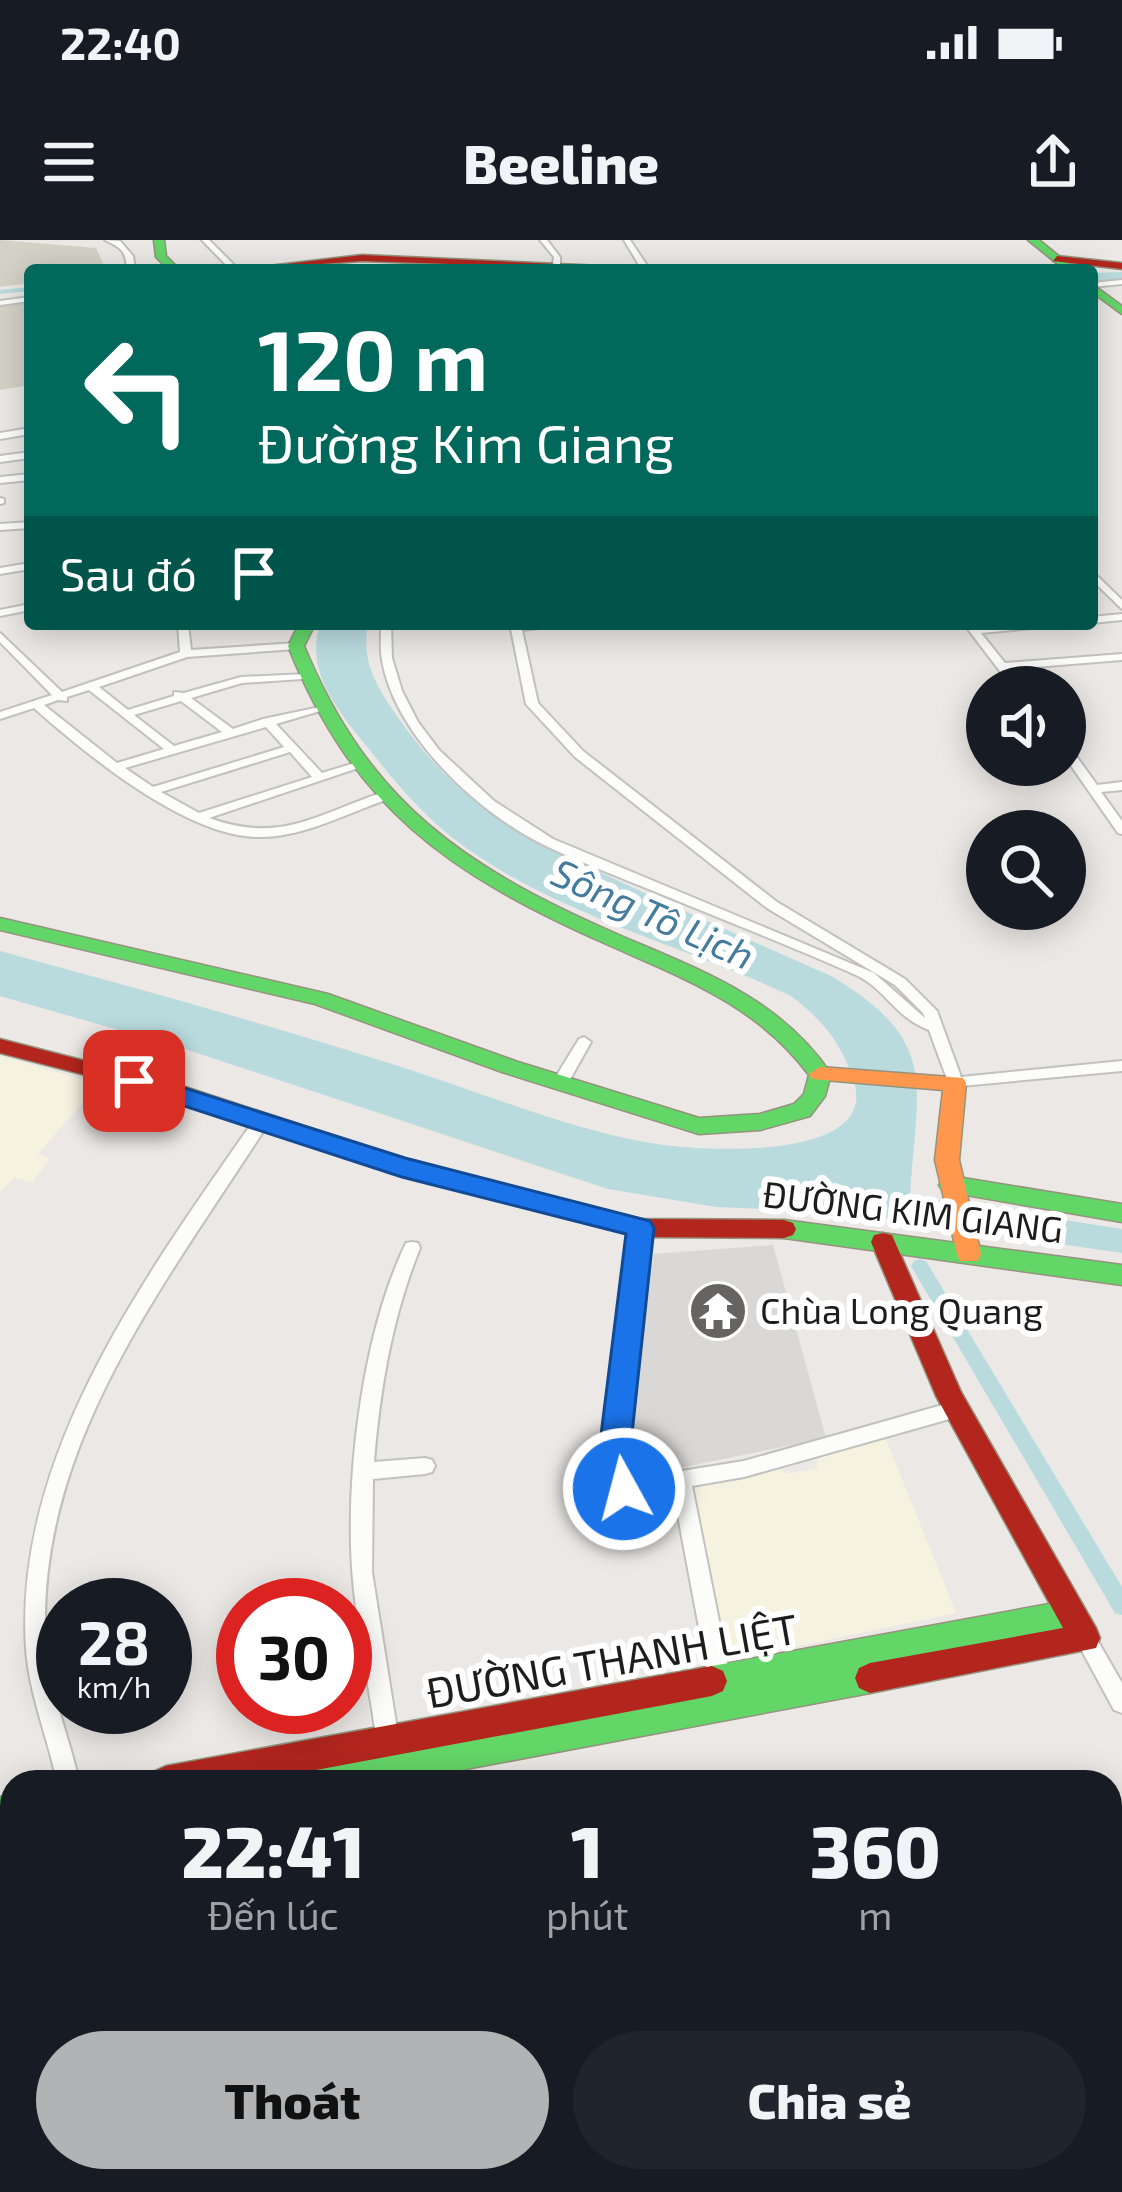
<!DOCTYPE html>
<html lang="vi">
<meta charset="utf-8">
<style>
:root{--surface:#171b24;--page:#20242c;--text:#f1f3f6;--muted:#9ea1a6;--accent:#b2b3b4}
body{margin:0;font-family:"Exo 2",sans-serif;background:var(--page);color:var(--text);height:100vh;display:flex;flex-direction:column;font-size:45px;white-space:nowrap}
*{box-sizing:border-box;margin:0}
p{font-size:39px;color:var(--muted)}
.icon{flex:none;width:66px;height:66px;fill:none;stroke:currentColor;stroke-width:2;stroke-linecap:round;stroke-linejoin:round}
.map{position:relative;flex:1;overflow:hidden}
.panel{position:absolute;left:0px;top:1530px;width:1122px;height:423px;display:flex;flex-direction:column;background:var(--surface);border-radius:36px 36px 0 0;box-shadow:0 6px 30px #0003}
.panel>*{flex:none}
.hud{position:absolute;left:24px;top:24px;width:1074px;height:366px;border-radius:12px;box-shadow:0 6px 30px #0003;background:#00695c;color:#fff;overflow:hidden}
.buttons{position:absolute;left:966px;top:426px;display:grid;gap:24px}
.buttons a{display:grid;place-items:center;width:120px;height:120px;border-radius:50%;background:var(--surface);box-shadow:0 6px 30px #0003;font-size:60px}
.speed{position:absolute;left:36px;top:1338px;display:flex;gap:24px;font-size:60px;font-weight:700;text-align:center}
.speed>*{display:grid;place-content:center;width:156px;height:156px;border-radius:50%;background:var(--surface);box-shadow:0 6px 30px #0003;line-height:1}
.speed small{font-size:30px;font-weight:400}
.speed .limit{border:18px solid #d22;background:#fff;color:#111}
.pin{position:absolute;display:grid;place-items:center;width:102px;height:102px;color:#fff;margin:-51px;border-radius:24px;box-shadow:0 6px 18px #0006}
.me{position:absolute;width:132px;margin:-66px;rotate:353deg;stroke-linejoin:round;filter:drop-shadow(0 0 9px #0008)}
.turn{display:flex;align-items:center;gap:42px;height:252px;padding:0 36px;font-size:54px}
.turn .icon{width:156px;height:156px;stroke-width:2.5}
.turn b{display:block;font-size:84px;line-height:102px}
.then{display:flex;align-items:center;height:114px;padding:0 36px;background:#0003;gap:24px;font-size:45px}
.eta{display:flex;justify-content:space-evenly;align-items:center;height:204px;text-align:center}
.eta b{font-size:72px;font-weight:800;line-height:84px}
.action{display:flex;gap:24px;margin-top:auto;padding:24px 36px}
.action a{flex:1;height:138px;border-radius:72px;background:var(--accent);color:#111;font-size:48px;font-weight:800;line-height:138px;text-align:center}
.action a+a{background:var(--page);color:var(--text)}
.status{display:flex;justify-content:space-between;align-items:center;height:84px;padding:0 60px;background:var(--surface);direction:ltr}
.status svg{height:33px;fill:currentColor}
header{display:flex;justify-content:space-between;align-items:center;height:156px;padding:0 36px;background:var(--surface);font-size:54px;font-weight:800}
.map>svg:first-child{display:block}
.education{fill:#f6f2e0}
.religious{fill:#d9d8d7}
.construction{fill:#d4d2c7}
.water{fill:#b9dbde}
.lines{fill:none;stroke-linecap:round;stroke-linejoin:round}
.canal{fill:#b9dbde;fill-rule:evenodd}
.river{fill:#b9dbde;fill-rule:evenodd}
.street-casing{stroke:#c2c1c0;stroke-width:4}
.fast-casing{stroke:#95937e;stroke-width:3}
.slow-casing{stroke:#95937e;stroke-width:3}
.jam-casing{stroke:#95937e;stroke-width:3}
.street{fill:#fcfcfb;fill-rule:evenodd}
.fast{fill:#63d668;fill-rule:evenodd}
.slow{fill:#ff974d;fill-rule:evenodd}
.jam{fill:#b3261e;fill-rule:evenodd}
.route{fill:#1a73e8;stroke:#114b97;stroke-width:3}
.labels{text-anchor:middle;stroke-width:12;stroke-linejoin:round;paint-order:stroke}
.street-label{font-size:36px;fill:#1d1d1d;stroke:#fff}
.poi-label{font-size:36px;fill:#1d1d1d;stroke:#fff;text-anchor:start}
.water-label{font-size:39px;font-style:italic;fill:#457b9c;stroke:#fff}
.near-street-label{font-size:42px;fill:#1d1d1d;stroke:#fff}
</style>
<div class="status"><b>22:40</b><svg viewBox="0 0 49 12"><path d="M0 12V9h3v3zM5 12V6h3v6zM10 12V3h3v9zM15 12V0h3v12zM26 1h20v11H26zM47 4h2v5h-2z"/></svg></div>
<header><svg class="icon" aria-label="menu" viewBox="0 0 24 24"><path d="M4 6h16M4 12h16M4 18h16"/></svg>Beeline<svg class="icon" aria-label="share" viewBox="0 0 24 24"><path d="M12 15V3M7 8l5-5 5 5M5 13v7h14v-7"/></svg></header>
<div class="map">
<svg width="1122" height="1952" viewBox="0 0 1122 1952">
<rect width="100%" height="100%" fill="#ebe8e5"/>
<g class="education">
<path d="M0,816l99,28 -61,70 12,5 -18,23 -18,-4 -14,15z"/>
<path d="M885,1197l71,176 -229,48 -35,-175 86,-19 10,7 29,-6v-13z"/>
</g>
<path class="religious" d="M773,1005l53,193 -191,39 -10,-12v-97l11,-1 18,-113z"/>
<g class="construction">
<path d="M0,0l96,8 10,22h-76v13l-30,4z"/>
<path d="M30,62v83l-30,5v-84z"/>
</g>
<g class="water">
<path d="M320,384h48c-7,38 8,61 29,92 67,98 139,126 241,174 64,29 129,58 193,86 111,66 85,109 79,220l212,33v24l-281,-41 -125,-5 -108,-18 -423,-140 -185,-53v-45c132,36 264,72 395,114 80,25 180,67 262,79 43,7 222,18 197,-62 -12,-38 -31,-62 -63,-86 -110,-52 -240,-82 -338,-158 -37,-29 -64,-64 -93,-100 -27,-34 -54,-69 -40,-114z"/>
<path d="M12,1700v241h1016l2,11h-1030v-249z"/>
</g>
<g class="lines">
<g class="canal">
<path d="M30,47v4l-30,3v-4z"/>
<path d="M920,1019l6,2 196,326v28l-7,-2 -201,-342 -3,-5 3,-5z"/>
</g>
<path class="river" d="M1122,32v8l-30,1v-8z"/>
<g class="street-casing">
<g id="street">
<path d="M105,0l15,1 13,15 2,14h-8c-1,-20 -6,-22 -22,-30z"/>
<path d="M202,0h7l30,30h-8z"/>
<path d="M540,0h7l13,17v13h-8l2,-13z"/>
<path d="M624,0h6l20,30h-8z"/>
<path d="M1122,40v4l-30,3v-4z"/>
<path d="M30,57v4l-30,4v-4z"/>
<path d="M30,188v6l-30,5v-6z"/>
<path d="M30,212v6l-30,4v-6z"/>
<path d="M30,234v6l-30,3v-6z"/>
<path d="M0,258l4,1v4l-4,1z"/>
<path d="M30,282v6l-30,2v-6z"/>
<path d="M30,323v6l-30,5v-6z"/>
<path d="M1092,331l30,29v9l-30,-29z"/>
<path d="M30,364v6l-30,6v-6z"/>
<path d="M1122,374v6l-30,3v-6z"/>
<path d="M178,384h10l3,26 105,-7 5,3 -5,3 -109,8 -88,30 29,23 46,-14v-4l10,1 57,-16 65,-3 2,2 -6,3 -60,4 -51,15 42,31 30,-10 57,-12v4l-44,13 46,49 36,-11 6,4 -155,52c70,25 103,-1 169,-24h8v6c-39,13 -80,36 -123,37 -73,3 -176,-82 -229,-129l-34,11v-7l52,-17 -52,-53v-9l62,59 118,-40zM89,450l75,59 -47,14 -73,-58 14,-5 9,1v-4zM181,461l41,31 -48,14 -40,-31zM266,487l18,20 -131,40 -28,-19zM290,512l22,25 -113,36 -38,-21z"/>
<path d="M381,384h10l1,34 10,33 16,31 21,28 55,51 59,38 321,134 51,45 -2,-5 -28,-28 -128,-77 -192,-151 -49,-53 -16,-80h44l-5,3 -27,3 16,73 45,48 194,151 128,77 32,32 24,66 161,-16v10l-172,16 -21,-57c-33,-12 -44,-41 -71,-54 -66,-30 -135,-56 -202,-84 -37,-15 -74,-29 -110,-46 -67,-32 -151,-110 -164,-186 -2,-11 -1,-24 -1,-36z"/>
<path d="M964,384h10l3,3 71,-3 -5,3 -62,6 24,30 117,-9v6l-112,9 14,18h-12z"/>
<path d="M1065,505l4,1 28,39 25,-3v8l-21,2 21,29v13l-4,-1 -53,-76z"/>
<path d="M584,797l7,5 -23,41 -3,4h-10l-3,-4 27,-44z"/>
<path d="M260,879l8,5c-101,158 -236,325 -222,524 4,45 24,90 33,134h-22c-9,-44 -28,-88 -31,-134 -13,-194 123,-377 228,-528z"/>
<path d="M640,982l6,2 2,4 -23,215 7,36 112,-18 209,-59 7,3 2,5 -2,5 -7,3 -209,59 -52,9 39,195 -4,7 -7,3 -7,-3 -4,-7 -36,-192 -49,8 -7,-2 -3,-6 -7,-46 25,-215 2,-4z"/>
<path d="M412,1002l6,1 2,5c-28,69 -40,141 -46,214l51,-4 7,2 3,6 -3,6 -7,2 -52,5 -1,93 27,170 -3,8 -8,3 -8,-3 -3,-8c-8,-58 -21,-115 -25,-174 -6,-98 11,-236 54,-325z"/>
<path d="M1085,1388l7,3 30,52v30l-8,-3 -39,-72 3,-7z"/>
<path d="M1122,1903v26l-12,5v-26z"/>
<rect x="1042" y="1941" width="26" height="11"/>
</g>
</g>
<g class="fast-casing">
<g id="fast">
<path d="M154,0h10l2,16 14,14h-11l-13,-13z"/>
<path d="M1028,0h11l37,30h-59l42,-5z"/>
<path d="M1092,44l30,22v8l-30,-22z"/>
<path d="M299,384h16l-11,22c66,159 162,222 315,289 81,35 161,63 212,139l-6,22 -15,20 -50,14 -61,4 -197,-62 -187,-68 -315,-74v-12l328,76 190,68 181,56 61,-4 34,-10 10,-10 5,-19c-53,-71 -127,-97 -205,-132 -155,-69 -251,-135 -316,-297z"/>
<path d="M951,936l171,28v18l-179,-31 -4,-6 4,-6z"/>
<path d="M784,980l338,45v20l-338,-47 -9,-3 -3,-6 3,-6z"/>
<path d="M1071,1360l11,4 4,10 -4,10 -208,41 7,3 4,10 -4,10 -11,5 -473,89h-101l5,-11 11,-5 394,-73 -9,-12 4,-10 11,-5z"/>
<path d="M12,1555v32l-12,2v-32z"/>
</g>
</g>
<g class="slow-casing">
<g id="slow">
<path d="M820,827l143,11 3,5 -7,77 22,94 -3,7h-18l-3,-7 -22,-94 8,-70 -131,-11 -3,-5z"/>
<path d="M12,1579v34l-12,3v-34z"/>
</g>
</g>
<g class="jam-casing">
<g id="jam">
<path d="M362,15l260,12 5,3 -265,-9 -127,9z"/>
<path d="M1057,16l65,7v6l-69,-8z"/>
<path d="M0,799l179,46 226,74 235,60 144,1 9,3 3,6 -3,6 -9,3 -144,-1 -238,-62 -236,-79 -166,-43z"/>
<path d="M883,993l9,2 3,7 66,150 135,236 4,10 -4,10 -226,45 -11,-5 -4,-10 4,-10 11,-5 193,-35 -127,-232 -65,-154 3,-7z"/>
<path d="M712,1426l11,5 4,10 -4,10 -11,5 -460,86h-102l5,-11 11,-5z"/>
</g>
</g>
<use href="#street" class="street"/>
<use href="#fast" class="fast"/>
<use href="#slow" class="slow"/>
<use href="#jam" class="jam"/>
</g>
<path class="route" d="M134,832l271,86 245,63 4,7 -23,215 9,46 -5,10h-23l-12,-56 26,-209 -224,-57 -276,-90v-12z"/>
<defs>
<g id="temple-disc" transform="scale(3)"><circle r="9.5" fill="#656463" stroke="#fff"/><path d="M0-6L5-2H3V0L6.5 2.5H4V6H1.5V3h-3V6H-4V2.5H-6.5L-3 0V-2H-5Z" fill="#fff"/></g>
</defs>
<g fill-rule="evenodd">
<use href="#temple-disc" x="718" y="1071"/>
</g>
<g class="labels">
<g class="street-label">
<text transform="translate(913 972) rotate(7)" y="13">ĐƯỜNG KIM GIANG</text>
</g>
<g class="poi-label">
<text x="760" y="1084">Chùa Long Quang</text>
</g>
<g class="water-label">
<text transform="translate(653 674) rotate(24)" y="14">Sông Tô Lịch</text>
</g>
<g class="near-street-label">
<text transform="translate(612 1421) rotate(-10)" y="15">ĐƯỜNG THANH LIỆT</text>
</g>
</g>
</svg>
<div class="buttons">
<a><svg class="icon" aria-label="sound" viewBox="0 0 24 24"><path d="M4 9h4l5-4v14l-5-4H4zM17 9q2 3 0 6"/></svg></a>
<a><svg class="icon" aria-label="search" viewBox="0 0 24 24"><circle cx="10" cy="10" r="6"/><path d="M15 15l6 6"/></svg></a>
</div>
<div class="speed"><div>28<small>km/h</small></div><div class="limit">30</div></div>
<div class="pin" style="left:134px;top:841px;background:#d93025"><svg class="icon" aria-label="arrive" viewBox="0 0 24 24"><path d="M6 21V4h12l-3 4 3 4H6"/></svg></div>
<svg class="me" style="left:624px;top:1249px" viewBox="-20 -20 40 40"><circle r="17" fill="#1a73e8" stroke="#fff" stroke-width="3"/><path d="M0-11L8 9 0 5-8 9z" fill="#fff"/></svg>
<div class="hud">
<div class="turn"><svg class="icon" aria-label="left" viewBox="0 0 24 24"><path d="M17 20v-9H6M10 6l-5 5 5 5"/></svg><div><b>120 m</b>Đường Kim Giang</div></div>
<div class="then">Sau đó<svg class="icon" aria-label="arrive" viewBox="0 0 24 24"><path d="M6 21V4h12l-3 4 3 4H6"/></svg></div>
</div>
<section class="panel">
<div class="eta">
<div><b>22:41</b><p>Đến lúc</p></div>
<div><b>1</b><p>phút</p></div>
<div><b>360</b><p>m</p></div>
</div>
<div class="action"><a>Thoát</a><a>Chia sẻ</a></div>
</section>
</div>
